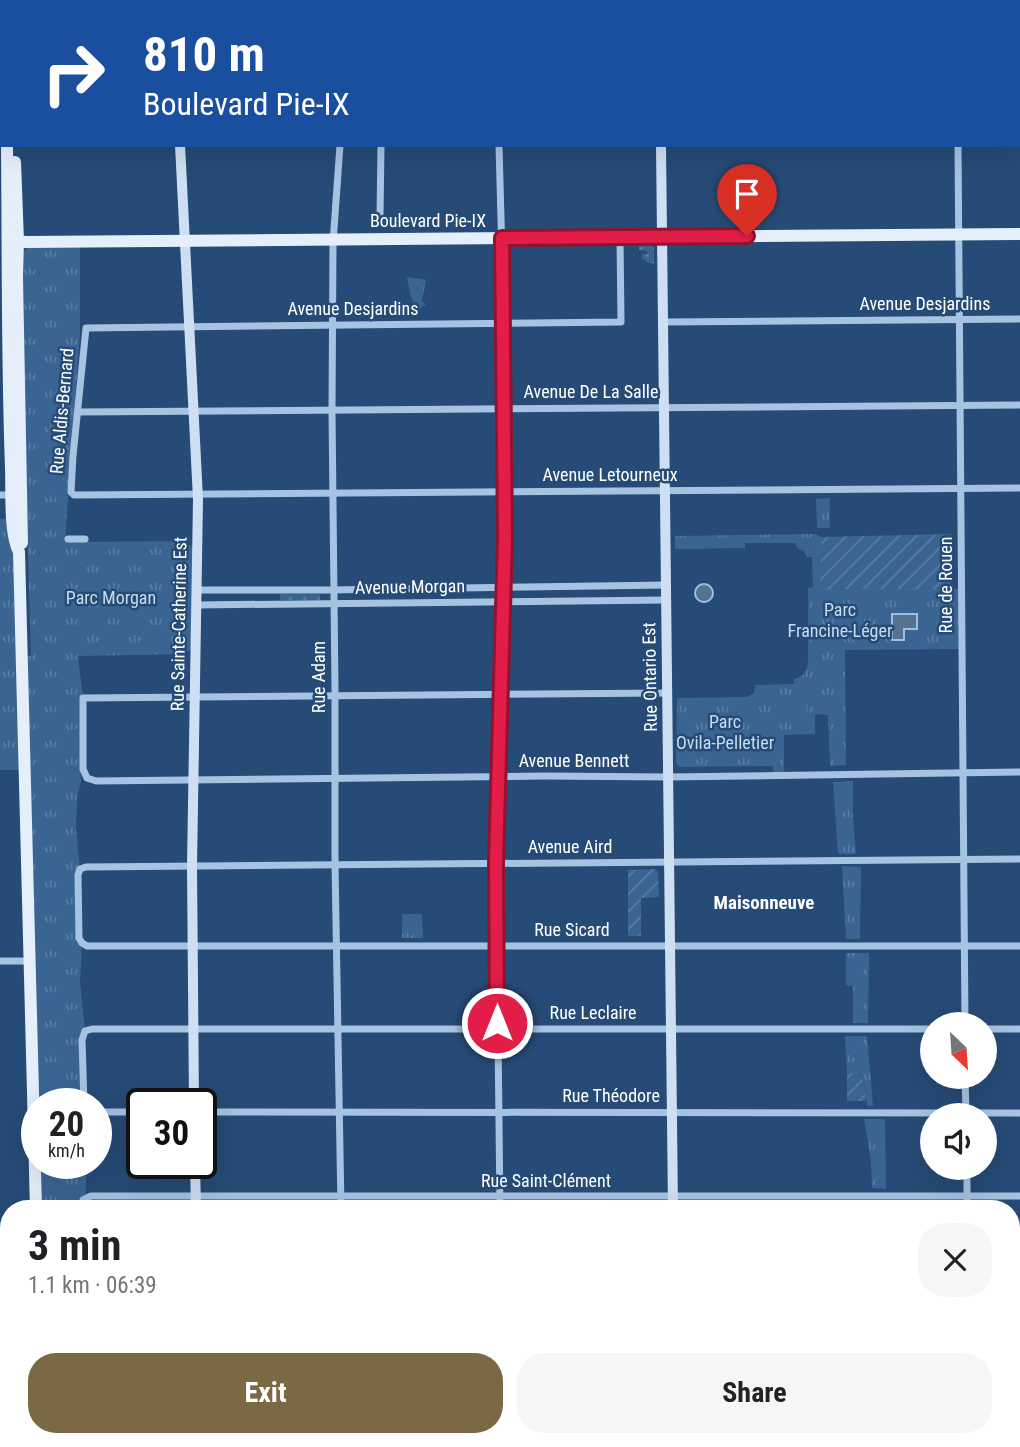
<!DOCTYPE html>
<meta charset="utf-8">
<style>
:root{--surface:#fff;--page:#f6f6f6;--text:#202124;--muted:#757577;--accent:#7b6944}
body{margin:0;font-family:"Roboto Condensed",sans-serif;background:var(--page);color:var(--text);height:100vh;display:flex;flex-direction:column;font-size:26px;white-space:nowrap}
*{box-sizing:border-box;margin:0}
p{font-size:23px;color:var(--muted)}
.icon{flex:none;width:38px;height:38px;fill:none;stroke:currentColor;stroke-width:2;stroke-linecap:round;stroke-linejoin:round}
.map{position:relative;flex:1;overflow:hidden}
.side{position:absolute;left:0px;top:1200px;width:1020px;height:247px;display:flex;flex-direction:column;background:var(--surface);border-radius:28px 28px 0 0;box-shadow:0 7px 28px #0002}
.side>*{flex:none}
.top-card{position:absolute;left:0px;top:0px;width:1020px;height:147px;box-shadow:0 7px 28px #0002;background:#1a4fa0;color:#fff;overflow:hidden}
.needle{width:46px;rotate:155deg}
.controls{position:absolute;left:920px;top:1012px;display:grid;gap:14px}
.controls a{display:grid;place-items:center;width:77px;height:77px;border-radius:50%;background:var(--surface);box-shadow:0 7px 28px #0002;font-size:35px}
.speed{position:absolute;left:21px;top:1088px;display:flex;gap:14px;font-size:35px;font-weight:700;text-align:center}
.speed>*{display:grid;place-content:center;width:91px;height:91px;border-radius:50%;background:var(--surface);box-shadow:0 7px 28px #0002;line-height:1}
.speed small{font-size:18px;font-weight:400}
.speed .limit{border:4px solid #111;border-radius:10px;background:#fff;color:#111}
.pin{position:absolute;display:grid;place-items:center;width:60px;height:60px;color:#fff;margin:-72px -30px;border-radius:50% 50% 50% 0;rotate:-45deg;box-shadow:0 0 7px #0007}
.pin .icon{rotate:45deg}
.me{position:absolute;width:77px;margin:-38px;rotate:0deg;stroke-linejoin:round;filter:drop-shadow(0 0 5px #0008)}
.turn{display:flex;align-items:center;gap:24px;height:147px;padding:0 28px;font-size:32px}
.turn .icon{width:91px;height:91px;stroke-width:2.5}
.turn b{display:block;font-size:49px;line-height:60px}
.round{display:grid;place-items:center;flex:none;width:74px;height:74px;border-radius:28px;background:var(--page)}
.headline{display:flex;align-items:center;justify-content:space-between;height:119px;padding:0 28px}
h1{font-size:42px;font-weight:700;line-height:52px}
.primary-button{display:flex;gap:14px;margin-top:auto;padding:14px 28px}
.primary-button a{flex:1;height:80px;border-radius:28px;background:var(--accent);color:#fff;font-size:28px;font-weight:700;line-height:80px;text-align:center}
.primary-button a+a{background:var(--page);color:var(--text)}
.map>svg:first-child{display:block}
.grass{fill:url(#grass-dots)}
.park{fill:url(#park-tufts)}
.garden{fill:url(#garden-furrows)}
.pitch{fill:#3a6593}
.water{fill:#567291;stroke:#9bbee2;stroke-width:2}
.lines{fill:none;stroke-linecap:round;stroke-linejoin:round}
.street{stroke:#a6c3e2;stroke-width:7}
.secondary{stroke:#cfdff3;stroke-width:10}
.primary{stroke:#e5eefb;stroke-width:12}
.route-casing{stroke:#92132f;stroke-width:18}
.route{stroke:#e11d48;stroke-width:12}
.labels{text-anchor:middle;stroke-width:5;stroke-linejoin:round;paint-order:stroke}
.street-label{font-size:18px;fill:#fff;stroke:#264b76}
.park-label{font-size:18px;fill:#c8dcf2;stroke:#264b76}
.neighbourhood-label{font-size:19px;font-weight:bold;fill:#fff;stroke:#264b76}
</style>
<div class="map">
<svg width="1020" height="1447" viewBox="0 0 1020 1447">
<defs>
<pattern id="grass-dots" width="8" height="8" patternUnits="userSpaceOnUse" patternTransform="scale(1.75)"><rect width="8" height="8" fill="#3a6593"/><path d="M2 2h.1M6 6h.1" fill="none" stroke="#587ca3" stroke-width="1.8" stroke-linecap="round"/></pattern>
<pattern id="park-tufts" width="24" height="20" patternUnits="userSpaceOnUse" patternTransform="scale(1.75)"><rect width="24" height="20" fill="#3a6593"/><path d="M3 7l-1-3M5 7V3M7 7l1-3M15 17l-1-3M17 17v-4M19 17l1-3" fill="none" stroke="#587ca3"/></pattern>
<pattern id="garden-furrows" width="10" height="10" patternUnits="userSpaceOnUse" patternTransform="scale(1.75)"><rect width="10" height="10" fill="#3a6593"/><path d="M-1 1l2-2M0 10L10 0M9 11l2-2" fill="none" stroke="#587ca3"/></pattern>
</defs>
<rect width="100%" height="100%" fill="#264b76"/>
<g class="grass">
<path d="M639,242l12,1v3h3v18l-8,-2v-2l-4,-1v-5h5v-3l-8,-1z"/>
<rect x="280" y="594" width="40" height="6"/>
</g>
<g class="park">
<path d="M80,245v87l-15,210 121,-1v4h5l2,5 -2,99 -2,2 -3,1v2l-108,2 5,42 -2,83 -4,16 -1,31 4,41 2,74 -2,40 5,48 1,73h-49v60h49v45h-50l-15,-553h10l-7,-252 -1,-152 5,-5z"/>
<path d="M407,277l19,3 -4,21 4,4 -4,1 -2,4 -5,-5h-4l3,-2 -3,-6z"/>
<path d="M830,498v30h-13l-1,-29z"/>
<path d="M17,518l5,252h-22v-251z"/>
<path d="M816,534l5,3v52h141v60l-117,1 1,115 -16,1 -2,-51 -13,-1v20l-31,1v40h-10l-1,-9 -94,1 -3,-4 1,-65 70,-1 7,-4 1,-8 39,-1v-5c9,-2 13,-7 14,-16v-75l5,-1 -1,-30h-5l-3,-6 -7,-3 -1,-5h-51v5l-70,1v-13z"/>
<path d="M853,781v36l3,37h-18l-5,-72z"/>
<path d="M842,866l19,1 -1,72h-14z"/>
<path d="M402,914h20l1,24h-21z"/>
<path d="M846,953h23l-1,70h-15v-37l-7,-1z"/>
<path d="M845,1036h22l6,70h-6l-2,-22 -5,-11h-13z"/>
<path d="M864,1119h21l1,70 -14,-1 -1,-28z"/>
<path d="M510,1438l161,1v8h-161z"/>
<rect x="56" y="1439" width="35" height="8"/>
</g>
<g class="garden">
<path d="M951,534v55h-131l1,-52z"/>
<path d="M655,869l3,3 1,25 -18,1v38h-13v-66z"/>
<path d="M847,1073h12l6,11 1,17h-19z"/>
</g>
<g class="pitch">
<path d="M938,607v26h-16v11h-33v-36z"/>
<path d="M806,696l1,18 -29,1 -1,-18z"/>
<path d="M564,1439h99v8h-101z"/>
</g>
<g class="water">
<circle cx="704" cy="593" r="9"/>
<path d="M892,614h25v15h-13v11h-12z"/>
</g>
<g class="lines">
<g class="street">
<path d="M352,2v-2"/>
<path d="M512,2v-2"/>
<path d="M962,2v-2"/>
<path d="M1018,8h2"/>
<path d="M1018,133h2"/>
<path d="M340,145l-7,98 -1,168 3,278v175l6,345"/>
<path d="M499,145l5,184 1,207 -9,327 4,346"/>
<path d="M958,145l7,879"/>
<path d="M380,218l1,-73"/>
<path d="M620,237l1,85 -535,6 -13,128 -2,36 3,3 946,-7"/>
<path d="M663,322l357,-3"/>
<path d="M78,412l942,-7"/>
<path d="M0,495h14"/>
<path d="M68,539h17"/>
<path d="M197,590h132l337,-5"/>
<path d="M197,605l469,-5"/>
<path d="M667,693l-584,5v71l4,9 9,3 449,-5 123,1 352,-5"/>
<path d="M1020,859l-934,8 -6,2 -2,6 1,63 3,5 5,3h933"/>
<path d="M0,961h29"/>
<path d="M985,1029h35"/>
<path d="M965,1076l1,38"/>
<path d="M84,1104l-2,-64 3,-9 7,-2h841"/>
<path d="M96,1112h46"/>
<path d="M201,1112l819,1"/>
<path d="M967,1167v42"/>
<path d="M81,1209l2,-9 8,-4h929"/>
<path d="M1012,1366h8"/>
<path d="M94,1438l2,5 5,1 401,1"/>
</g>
<g class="secondary">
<path d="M176,0v2"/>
<path d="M670,2v-2"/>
<path d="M180,145l18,354 -6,367 2,238"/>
<path d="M661,145l12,1064"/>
<path d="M195,1164l1,45"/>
<path d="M0,1279h9"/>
<path d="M1012,1280h8"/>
<path d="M680,1438v9"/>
<path d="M194,1447l6,-9"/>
<path d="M207,1447l1,-9"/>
</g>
<g class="primary">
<path d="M9,0v2"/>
<path d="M0,3l2,39"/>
<path d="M7,145c1,108 0,215 4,323 1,22 -2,65 8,84l17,657"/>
<path d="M15,162l3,79 -1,35 5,267"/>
<path d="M8,233l10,8 8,1 994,-8"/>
<path d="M45,1438v9"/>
</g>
</g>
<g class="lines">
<g class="route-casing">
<path id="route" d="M497,1023l-1,-160 9,-326 -3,-299 245,-2"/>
</g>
<use href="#route" class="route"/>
</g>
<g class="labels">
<g class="street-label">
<text x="428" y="227">Boulevard Pie-IX</text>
<text x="925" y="310">Avenue Desjardins</text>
<text x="353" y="315">Avenue Desjardins</text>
<text x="591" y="398">Avenue De La Salle</text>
<text transform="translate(62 411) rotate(-85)" y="6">Rue Aldis-Bernard</text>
<text x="610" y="481">Avenue Letourneux</text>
<text transform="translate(946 585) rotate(-90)" y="6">Rue de Rouen</text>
<text transform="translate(410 587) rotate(-1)" y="6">Avenue Morgan</text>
<text transform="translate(179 624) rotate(-89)" y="6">Rue Sainte-Catherine Est</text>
<text transform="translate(319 677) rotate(-90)" y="6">Rue Adam</text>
<text transform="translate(650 677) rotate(-91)" y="6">Rue Ontario Est</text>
<text x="574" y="767">Avenue Bennett</text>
<text x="570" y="853">Avenue Aird</text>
<text x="572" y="936">Rue Sicard</text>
<text x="593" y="1019">Rue Leclaire</text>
<text x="611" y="1102">Rue Théodore</text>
<text x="546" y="1187">Rue Saint-Clément</text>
</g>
<g class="park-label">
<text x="111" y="604">Parc Morgan</text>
<text x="840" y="616">Parc<tspan x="840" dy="21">Francine-Léger</tspan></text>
<text x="725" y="728">Parc<tspan x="725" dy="21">Ovila-Pelletier</tspan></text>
</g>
<g class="neighbourhood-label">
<text x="764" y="909">Maisonneuve</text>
</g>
</g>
</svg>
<div class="controls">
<a><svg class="needle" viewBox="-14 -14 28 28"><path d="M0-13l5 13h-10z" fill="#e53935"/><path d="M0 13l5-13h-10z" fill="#757577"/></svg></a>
<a><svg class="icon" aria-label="sound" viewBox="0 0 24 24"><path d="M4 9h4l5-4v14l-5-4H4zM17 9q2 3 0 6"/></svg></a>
</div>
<div class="speed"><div>20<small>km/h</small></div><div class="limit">30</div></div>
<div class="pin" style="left:747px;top:236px;background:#d93025"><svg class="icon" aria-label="arrive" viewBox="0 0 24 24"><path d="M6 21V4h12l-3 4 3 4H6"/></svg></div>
<svg class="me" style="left:497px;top:1023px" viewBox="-20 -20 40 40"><circle r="17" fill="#e11d48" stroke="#fff" stroke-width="3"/><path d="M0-11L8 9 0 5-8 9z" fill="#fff"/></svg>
<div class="top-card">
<div class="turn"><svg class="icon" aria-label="right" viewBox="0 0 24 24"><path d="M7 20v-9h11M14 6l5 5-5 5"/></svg><div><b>810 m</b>Boulevard Pie-IX</div></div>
</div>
<section class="side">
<div class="headline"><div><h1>3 min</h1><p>1.1 km · 06:39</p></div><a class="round"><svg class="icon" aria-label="close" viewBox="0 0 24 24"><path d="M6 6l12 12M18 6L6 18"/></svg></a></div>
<div class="primary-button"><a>Exit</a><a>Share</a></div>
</section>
</div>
